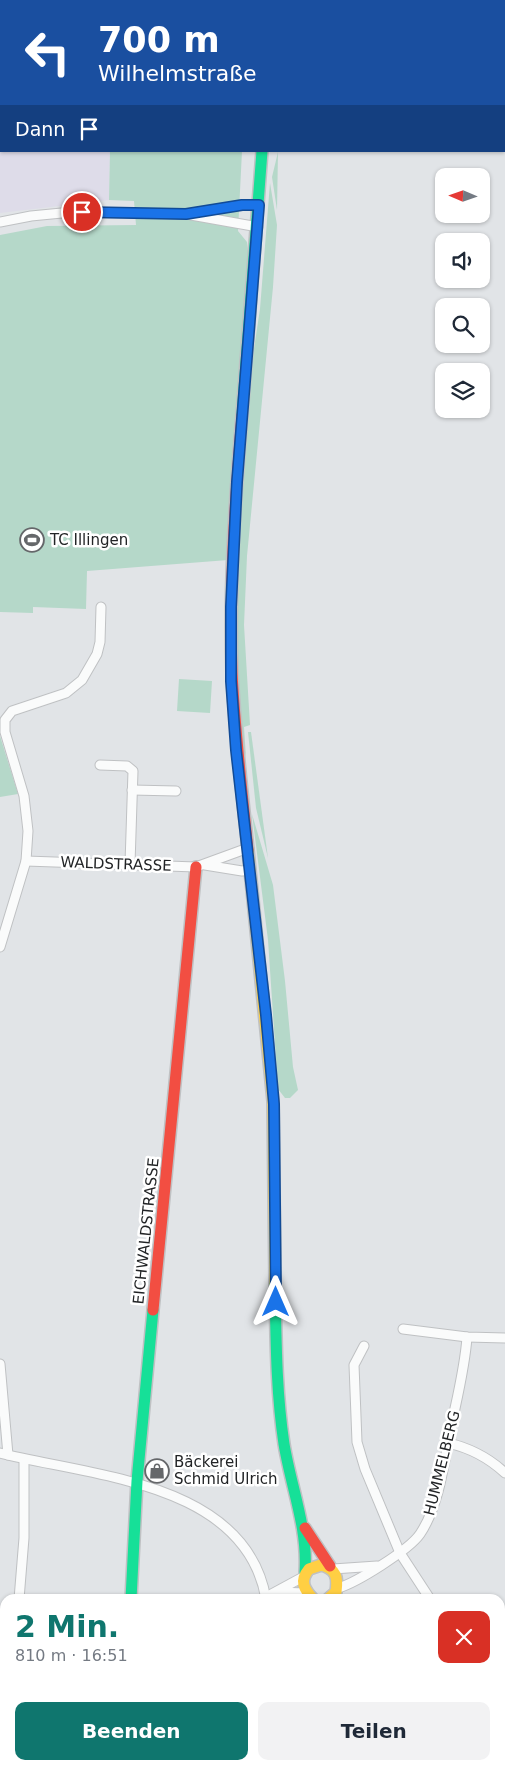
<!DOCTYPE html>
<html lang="de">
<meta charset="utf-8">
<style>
:root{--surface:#fff;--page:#f2f2f3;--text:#1f2937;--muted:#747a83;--accent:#0f766e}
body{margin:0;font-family:"DejaVu Sans",sans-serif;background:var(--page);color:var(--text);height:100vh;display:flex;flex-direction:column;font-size:19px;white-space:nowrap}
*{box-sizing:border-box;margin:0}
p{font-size:16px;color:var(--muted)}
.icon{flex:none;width:28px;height:28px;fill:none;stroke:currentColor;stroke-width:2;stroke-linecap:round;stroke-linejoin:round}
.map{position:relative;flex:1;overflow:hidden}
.side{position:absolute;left:0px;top:1594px;width:505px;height:176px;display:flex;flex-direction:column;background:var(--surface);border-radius:15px 15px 0 0;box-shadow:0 1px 4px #0004}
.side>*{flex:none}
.guide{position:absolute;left:0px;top:0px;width:505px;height:152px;box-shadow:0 1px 4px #0004;background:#1a4fa0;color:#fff;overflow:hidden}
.needle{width:32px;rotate:272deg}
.buttons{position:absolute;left:435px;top:168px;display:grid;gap:10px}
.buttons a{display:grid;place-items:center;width:55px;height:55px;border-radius:10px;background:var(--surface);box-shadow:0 1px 4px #0004;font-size:25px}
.pin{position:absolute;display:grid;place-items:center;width:42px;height:42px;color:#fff;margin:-21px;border:2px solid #fff;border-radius:50%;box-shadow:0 1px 5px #0007}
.me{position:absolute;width:55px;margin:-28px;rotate:0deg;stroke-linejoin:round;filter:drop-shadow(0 0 4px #0008)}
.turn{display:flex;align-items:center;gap:18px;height:105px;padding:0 15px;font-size:22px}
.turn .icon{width:65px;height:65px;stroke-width:2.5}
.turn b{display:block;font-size:35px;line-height:42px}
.then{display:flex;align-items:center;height:48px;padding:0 15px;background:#0003;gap:10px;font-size:19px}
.round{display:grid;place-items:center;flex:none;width:52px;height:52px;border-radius:10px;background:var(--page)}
.overview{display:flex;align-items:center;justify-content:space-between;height:85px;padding:0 15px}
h1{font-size:30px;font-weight:700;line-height:38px;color:var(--accent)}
.action{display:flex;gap:10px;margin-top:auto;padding:10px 15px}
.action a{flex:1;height:58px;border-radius:10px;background:var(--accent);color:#fff;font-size:20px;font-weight:700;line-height:58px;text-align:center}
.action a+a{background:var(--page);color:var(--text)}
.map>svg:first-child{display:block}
.industrial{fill:#dedce9}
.built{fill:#d0d7de}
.green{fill:#b5d8c9}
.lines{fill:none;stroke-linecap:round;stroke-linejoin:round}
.street-casing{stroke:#bfc1c3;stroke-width:11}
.fast-casing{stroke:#bfc1c3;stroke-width:14}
.slow-casing{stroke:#bfc1c3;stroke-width:14}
.jam-casing{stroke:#bfc1c3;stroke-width:14}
.street{stroke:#fafbfb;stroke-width:9}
.fast{stroke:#16e098;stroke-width:11}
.slow{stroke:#ffcf43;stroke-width:11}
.jam{stroke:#f24e42;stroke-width:11}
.route-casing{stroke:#114b97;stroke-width:12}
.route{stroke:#1a73e8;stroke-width:9}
.labels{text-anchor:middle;stroke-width:5;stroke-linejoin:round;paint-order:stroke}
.poi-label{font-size:15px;fill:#222426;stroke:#fff;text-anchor:start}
.street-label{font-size:15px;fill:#222426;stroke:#fff}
</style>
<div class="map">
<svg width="505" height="1769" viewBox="0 0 505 1769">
<rect width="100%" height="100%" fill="#e1e4e7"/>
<path class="industrial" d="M0,71l1,80h109l-1,49 -109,13z"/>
<path class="built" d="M14,1765h88l-1,4h-85z"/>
<g class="green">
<path d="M0,0h250v1h-249v70z"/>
<path d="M110,151h132l-4,80 9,11 2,17 -21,301 -141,11 -1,38 -53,-2v6l-33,-1v-377l47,-9 89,-1 -2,-24 -25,-1z"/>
<path d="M278,152l-1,58 -5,-33z"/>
<path d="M270,183l7,42 -4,62 -26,269 -3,69 6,100 -6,2 2,30 -6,-26 -4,-59 2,-132 13,-172 9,-59z"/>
<path d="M179,679l33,2 -2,32 -33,-2z"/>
<path d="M248,732h3l17,126 -12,-50z"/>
<path d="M0,736l18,58 -18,3z"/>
<path d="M252,814l21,71 12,96 8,86 5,23 -8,8h-5l-7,-9 -10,-149z"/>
</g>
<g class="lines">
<g class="street-casing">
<g id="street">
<path d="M191,215l67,12"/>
<path d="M0,222l31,-6 41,-4 113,2 57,-9h17"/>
<path d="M100,765l27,1 6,5 -3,93"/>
<path d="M132,790l44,1"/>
<path d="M26,861l170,6 52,-19"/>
<path d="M205,865l37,6 8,-1"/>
<path d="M0,947l26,-86 2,-30 -4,-35 -19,-64v-12l7,-9 54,-18 16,-13 15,-26 3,-12 1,-35"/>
<path d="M403,1329l64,8 38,1"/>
<path d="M364,1346l-10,19 3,77 8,27 35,84 30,46"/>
<path d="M0,1364l8,91"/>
<path d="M448,1443c22,5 41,15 57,30"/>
<path d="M0,1453c91,23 246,29 266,146"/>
<path d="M333,1569l44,-3"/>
<path d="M338,1588c18,-5 71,-38 82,-54 20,-30 24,-72 31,-107 6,-29 14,-60 16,-90"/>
<path d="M277,1592l29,1"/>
<path d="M266,1597l37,-20"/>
<path d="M19,1599l5,-61v-78"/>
<path d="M0,1683h5"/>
<path d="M465,1765l3,4"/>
<path d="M5,1769v-4"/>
<path d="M122,1769v-4"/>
<path d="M254,1769l1,-4"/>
<path d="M351,1769v-4"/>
</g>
</g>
<g class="fast-casing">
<g id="fast">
<path d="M242,415l20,-264"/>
<path d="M275,1284c1,53 1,107 9,160 7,43 24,84 21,128"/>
<path d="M131,1599l6,-118 16,-171"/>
</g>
</g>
<g class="slow-casing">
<g id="slow">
<path d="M248,850l25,251 2,183"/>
<path d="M313,1599c-9,-10 -14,-18 -4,-30l12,-4c16,4 17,13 15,27l-8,7"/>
</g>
</g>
<g class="jam-casing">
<g id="jam">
<path d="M258,0v1"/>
<path d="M242,415c-7,85 -13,172 -10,258 3,59 10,118 16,177"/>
<path d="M153,1310l43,-443"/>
<path d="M305,1528l25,38"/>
<path d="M332,1769l1,-4"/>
</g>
</g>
<use href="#street" class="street"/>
<use href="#fast" class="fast"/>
<use href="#slow" class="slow"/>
<use href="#jam" class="jam"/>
</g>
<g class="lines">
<g class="route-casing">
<path id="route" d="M82,212l104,2 56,-9h17l-22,277 -6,125v74l5,69 30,265 8,89 2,198"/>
</g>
<use href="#route" class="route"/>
</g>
<defs>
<g id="stadium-ring" transform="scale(1.25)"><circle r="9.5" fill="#fff" stroke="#65676a" stroke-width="1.5"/><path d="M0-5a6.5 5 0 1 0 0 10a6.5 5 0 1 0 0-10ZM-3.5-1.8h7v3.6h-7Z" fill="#65676a"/></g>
<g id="shop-ring" transform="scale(1.25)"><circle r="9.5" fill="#fff" stroke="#65676a" stroke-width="1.5"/><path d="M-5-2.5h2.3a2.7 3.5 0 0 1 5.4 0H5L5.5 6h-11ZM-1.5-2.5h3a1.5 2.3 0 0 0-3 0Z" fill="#65676a"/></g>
</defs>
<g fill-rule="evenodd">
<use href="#stadium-ring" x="32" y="540"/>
<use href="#shop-ring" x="157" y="1471"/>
</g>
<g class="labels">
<g class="poi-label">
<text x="50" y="545">TC Illingen</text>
<text x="174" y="1467">Bäckerei<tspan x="174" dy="17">Schmid Ulrich</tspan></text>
</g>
<g class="street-label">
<text transform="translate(116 864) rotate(2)" y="5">WALDSTRASSE</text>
<text transform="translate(146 1231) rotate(-84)" y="5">EICHWALDSTRASSE</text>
<text transform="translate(442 1463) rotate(-76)" y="5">HUMMELBERG</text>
</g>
</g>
</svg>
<div class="buttons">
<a><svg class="needle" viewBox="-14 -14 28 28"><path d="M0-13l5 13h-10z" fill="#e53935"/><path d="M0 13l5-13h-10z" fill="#747a83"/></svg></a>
<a><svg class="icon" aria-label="sound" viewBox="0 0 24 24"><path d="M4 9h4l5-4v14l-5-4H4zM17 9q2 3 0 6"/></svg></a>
<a><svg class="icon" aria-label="search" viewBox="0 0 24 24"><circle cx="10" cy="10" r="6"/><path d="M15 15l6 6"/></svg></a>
<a><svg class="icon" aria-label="layers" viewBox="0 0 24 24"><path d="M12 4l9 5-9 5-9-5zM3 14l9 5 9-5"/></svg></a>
</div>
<div class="pin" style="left:82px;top:212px;background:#d93025"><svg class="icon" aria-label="arrive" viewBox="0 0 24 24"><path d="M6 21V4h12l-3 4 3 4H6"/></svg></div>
<svg class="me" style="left:276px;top:1302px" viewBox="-20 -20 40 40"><path d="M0-17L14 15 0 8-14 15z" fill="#1a73e8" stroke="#fff" stroke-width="4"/></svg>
<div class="guide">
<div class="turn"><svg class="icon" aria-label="left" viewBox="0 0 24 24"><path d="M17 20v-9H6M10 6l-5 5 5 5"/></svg><div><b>700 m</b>Wilhelmstraße</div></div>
<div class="then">Dann<svg class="icon" aria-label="arrive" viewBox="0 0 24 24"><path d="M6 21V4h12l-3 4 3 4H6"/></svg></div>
</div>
<section class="side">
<div class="overview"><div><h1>2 Min.</h1><p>810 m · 16:51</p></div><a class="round" style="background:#d93025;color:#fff"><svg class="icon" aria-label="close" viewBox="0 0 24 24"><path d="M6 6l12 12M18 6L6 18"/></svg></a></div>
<div class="action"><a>Beenden</a><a>Teilen</a></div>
</section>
</div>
